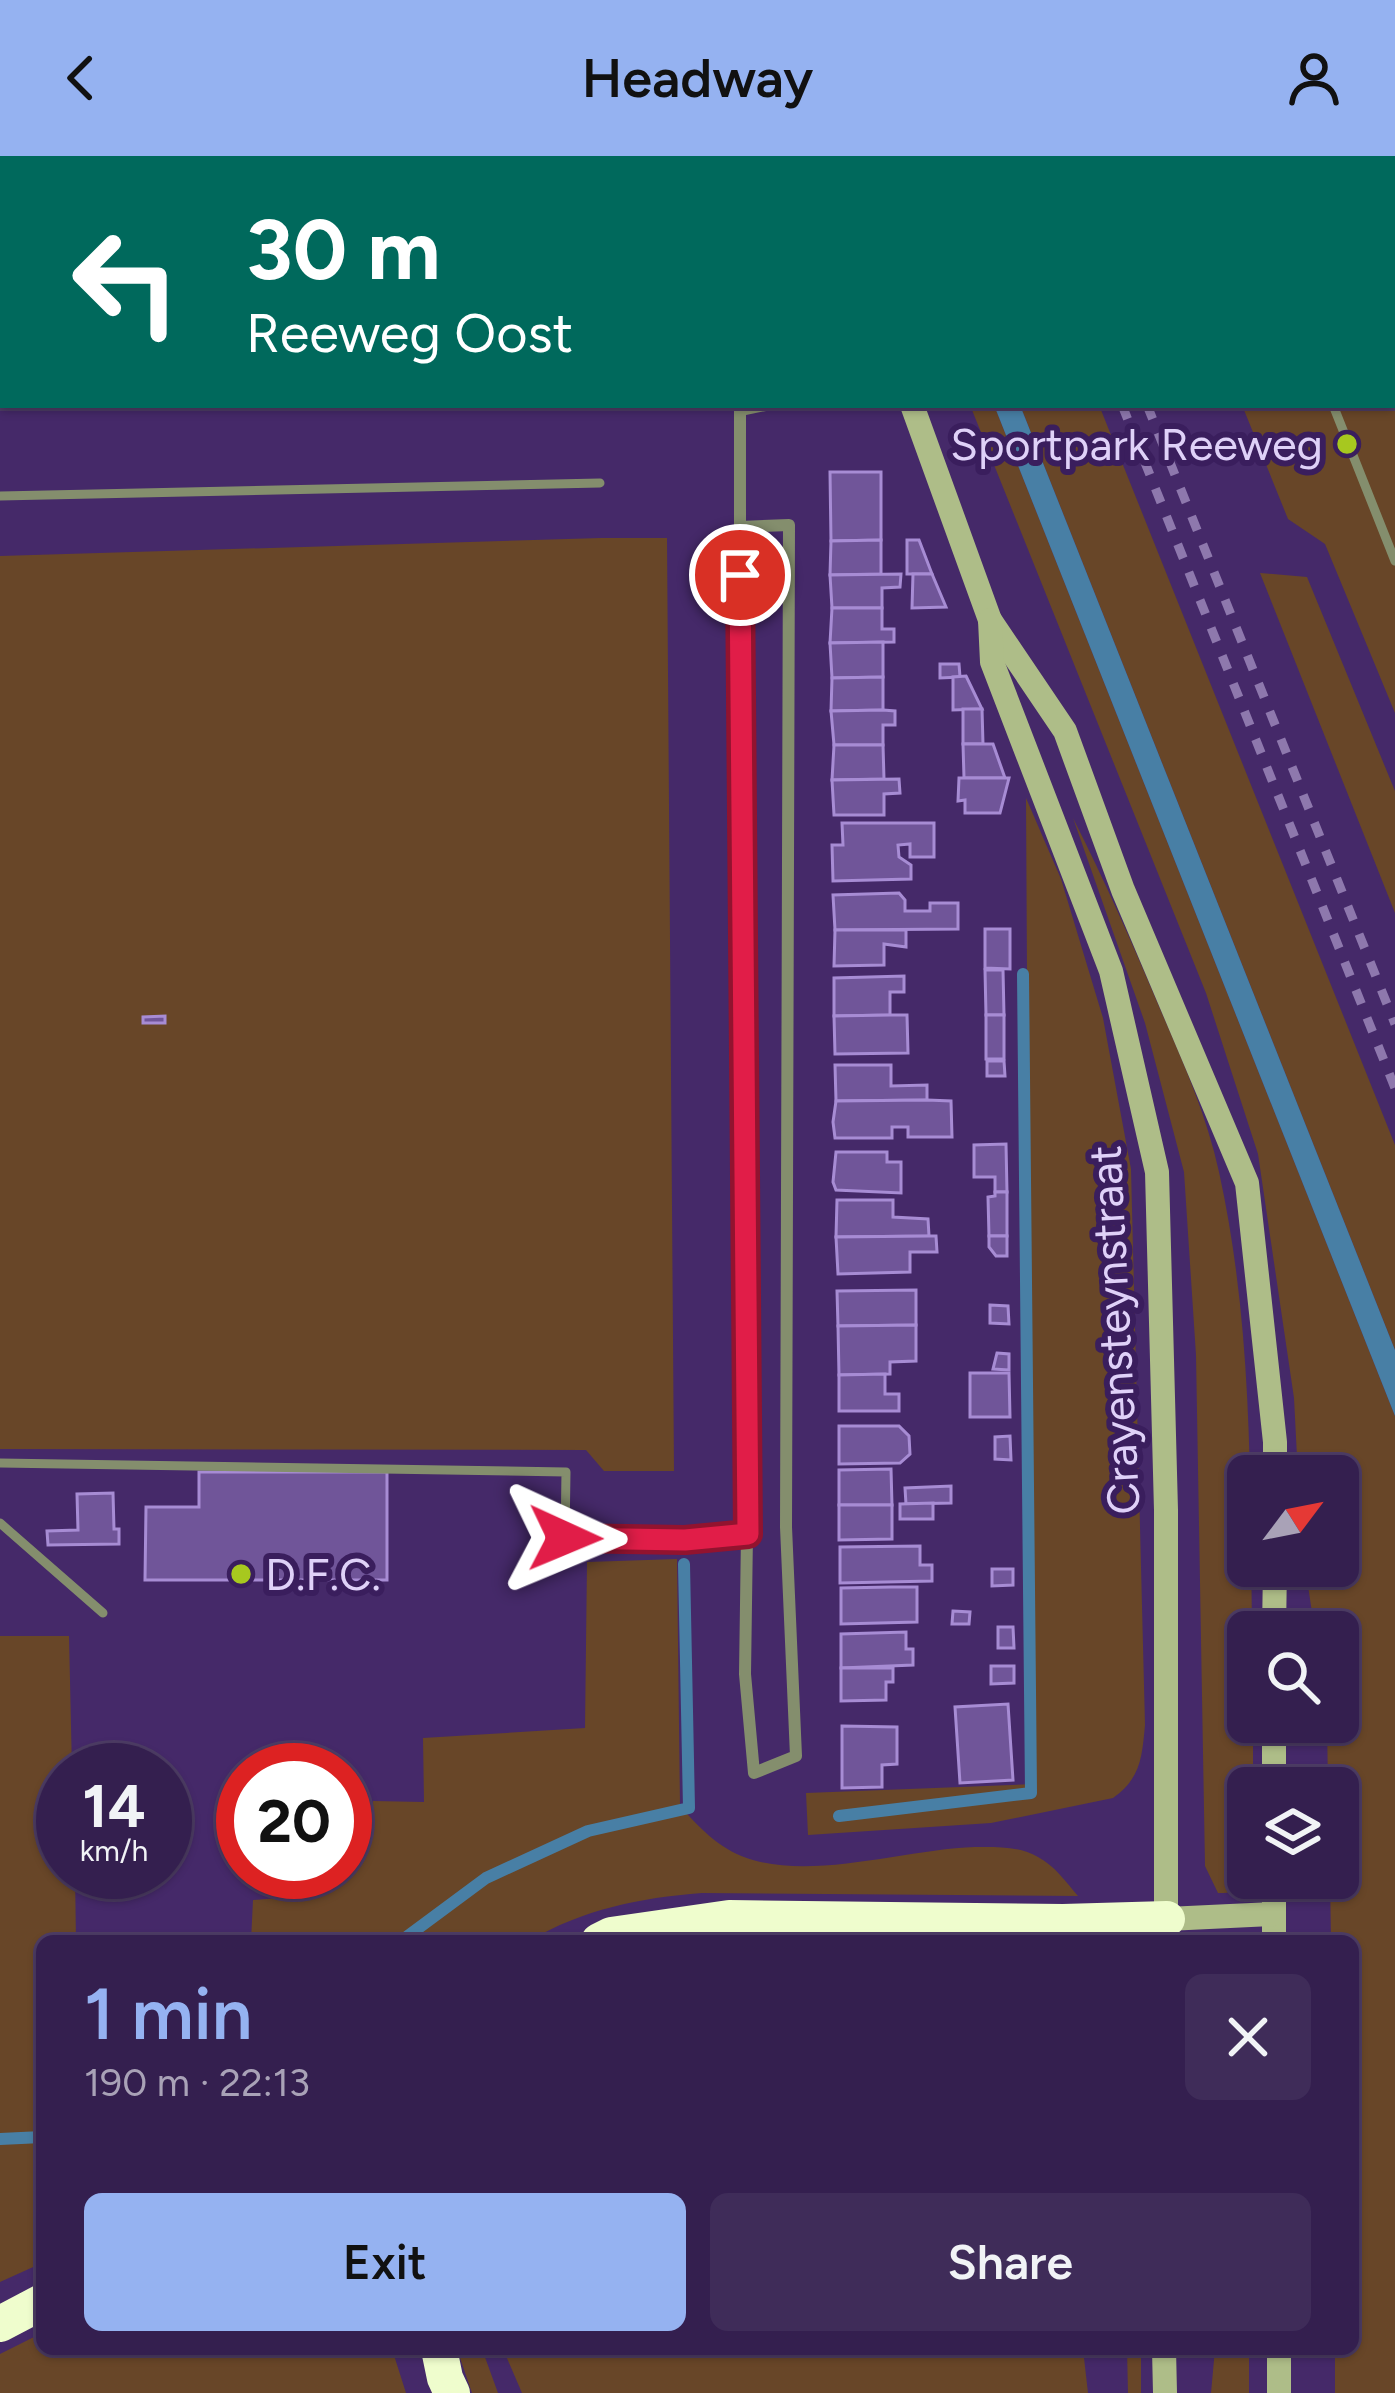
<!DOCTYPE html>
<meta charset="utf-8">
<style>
:root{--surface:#341f4f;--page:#3f2c59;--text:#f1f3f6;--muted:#a9a2b7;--line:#4e3d66;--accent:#95b2f1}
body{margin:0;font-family:Figtree,sans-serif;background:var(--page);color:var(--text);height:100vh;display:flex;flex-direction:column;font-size:45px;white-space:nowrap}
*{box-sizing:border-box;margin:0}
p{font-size:39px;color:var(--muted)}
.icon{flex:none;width:66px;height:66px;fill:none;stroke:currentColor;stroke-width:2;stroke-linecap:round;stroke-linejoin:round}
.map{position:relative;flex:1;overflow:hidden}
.panel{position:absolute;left:36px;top:1779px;width:1323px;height:420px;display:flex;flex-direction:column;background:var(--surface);border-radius:18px;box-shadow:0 3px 9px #0004,0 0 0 3px var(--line)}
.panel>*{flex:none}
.guide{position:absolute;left:0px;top:0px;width:1395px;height:252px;box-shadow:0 3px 9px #0004,0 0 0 3px var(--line);background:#00695c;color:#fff;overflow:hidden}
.needle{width:78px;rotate:58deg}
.buttons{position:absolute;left:1227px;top:1299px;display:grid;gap:24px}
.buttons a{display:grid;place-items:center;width:132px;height:132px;border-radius:18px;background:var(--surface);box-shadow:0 3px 9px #0004,0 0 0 3px var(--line);font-size:60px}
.speed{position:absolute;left:36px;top:1587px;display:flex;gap:24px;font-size:60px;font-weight:700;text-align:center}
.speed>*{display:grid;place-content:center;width:156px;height:156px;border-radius:50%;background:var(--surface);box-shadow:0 3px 9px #0004,0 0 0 3px var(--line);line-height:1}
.speed small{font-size:30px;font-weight:400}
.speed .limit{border:18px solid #d22;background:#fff;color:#111}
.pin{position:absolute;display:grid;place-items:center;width:102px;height:102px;color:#fff;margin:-51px;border:6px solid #fff;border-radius:50%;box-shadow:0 3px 12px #0007}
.me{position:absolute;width:132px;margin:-66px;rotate:91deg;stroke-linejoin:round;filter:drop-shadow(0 0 9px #0008)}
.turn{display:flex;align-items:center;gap:42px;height:252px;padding:0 48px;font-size:54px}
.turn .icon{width:156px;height:156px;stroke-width:2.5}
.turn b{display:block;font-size:84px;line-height:102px}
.round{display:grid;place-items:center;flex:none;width:126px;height:126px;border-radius:18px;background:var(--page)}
.headline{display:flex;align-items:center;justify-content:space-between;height:204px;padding:0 48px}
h1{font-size:72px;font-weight:600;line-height:90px;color:var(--accent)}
.primary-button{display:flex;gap:24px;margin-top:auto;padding:24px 48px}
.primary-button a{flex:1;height:138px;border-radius:18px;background:var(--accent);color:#111;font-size:48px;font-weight:600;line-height:138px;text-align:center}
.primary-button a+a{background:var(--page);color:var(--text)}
header{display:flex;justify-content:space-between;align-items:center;height:156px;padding:0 48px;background:var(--accent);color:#111;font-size:54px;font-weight:600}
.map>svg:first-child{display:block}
.green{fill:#684628}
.water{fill:#487fa5}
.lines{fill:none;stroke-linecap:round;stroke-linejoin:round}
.stream{stroke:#487fa5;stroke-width:12}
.building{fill:#705599;stroke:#a78cd4;stroke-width:3}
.lane{stroke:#848e6d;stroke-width:9}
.street{stroke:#848e6d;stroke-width:12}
.secondary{stroke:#aebd88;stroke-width:24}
.highway{stroke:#effdcd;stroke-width:36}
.rail{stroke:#8e78ad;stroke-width:9;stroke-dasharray:15 15;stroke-linecap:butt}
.route-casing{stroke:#92132f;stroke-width:30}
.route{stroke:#e11d48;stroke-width:21}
.poi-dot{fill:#a7c81f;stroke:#3a1e5d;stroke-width:4.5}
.labels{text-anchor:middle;stroke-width:12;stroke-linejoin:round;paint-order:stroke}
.poi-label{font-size:45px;fill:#dfd1f8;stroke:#3a1e5d;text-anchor:end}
.street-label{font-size:45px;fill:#dfd1f8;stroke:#3a1e5d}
</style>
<header><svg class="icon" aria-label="back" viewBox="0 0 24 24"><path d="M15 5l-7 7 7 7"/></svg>Headway<svg class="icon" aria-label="person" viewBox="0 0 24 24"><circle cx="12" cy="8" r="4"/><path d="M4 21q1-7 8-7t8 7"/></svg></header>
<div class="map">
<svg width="1395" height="2237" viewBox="0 0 1395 2237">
<rect width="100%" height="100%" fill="#452969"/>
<g class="green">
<path d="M1142,0h253v557l-70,-169 -37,-25 -46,-114h150v-246z"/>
<path d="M970,249h24l401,1011v977h-60v-44h18v-408h-22l-1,-63h8v-90h-10l-1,-66h11v-90h-23l-10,-66h33v-90h-40l-4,-78 -36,-244 -52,-161z"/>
<path d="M1020,249h79l296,740v205z"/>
<path d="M601,382h66l7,933h-70l-18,-21 -586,-1v-893z"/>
<path d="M1260,417l47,4 88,214v122z"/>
<path d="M1026,642l35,81 42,139 28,151 14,556c-3,32 -4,53 -32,73l-122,25 -183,12 -2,-42 230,-9 -5,-97z"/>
<path d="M1073,662c32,63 60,127 87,191 23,53 47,107 59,163 34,155 31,309 33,460h-4v90h5v66h-5v90h6c-11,13 -19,15 -36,15l-13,-27 -9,-511 -12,-183 -39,-149z"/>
<path d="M677,1403l3,247c20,23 43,46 73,54 65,19 155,-11 222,-13 22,0 44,-1 63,10 17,9 28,25 40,39l-376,-3c-63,5 -118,16 -173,48h-278l2,-41 51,-4v-24h41v-40l24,-1 4,-30 51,1 -1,-64 162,-10 2,-166z"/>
<path d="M0,1480h69l3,134h-9v102h12l1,69h-34v322l-42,19z"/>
<path d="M42,2177v16h350l14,44h-406v-39z"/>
<path d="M457,2193h25l16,44h-26z"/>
<path d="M503,2193h580l5,44h-566z"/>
<path d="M1127,2193h14v44h-13z"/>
<path d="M1215,2193h34v44h-38z"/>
</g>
<path class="water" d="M994,249h26l375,945v66z"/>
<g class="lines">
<g class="stream">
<path d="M839,1660l192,-23 -8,-819"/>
<path d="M401,1785l85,-63 102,-47 101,-23 -5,-244"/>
<path d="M0,1983l42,-2"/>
</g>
</g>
<g class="building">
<path d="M830,316h51v68l-50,1z"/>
<path d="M881,384v34l-51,1 1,-34z"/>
<path d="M907,384h12l13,34h-25z"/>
<path d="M901,418l-1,13 -18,1v20h-50l-2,-33z"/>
<path d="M913,418h19l14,33 -34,1z"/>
<path d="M832,452h50v21h12v13l-64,1z"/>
<path d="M883,486v35l-51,1 -2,-35z"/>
<path d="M940,508h19l1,13 -20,1z"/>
<path d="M966,520l16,33 -29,1v-33z"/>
<path d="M883,521v33l-52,1 1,-33z"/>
<path d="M963,553h19l1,35h-20z"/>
<path d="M883,554l12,1v14h-12v20h-49l-3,-34z"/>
<path d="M963,588h30l12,34h-41z"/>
<path d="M834,589h49l1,34 -52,1z"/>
<path d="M959,622h50l-9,35h-35v-13l-7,1z"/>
<path d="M899,623l1,14 -16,1v21h-50l-2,-35z"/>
<path d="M842,667h92v34h-24v-13l-12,1 1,12 12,8v14l-78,2 -1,-36h11z"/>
<path d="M899,737l6,7v11h25v-8h28v26l-123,1 -2,-35z"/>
<path d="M985,773h25v40l-25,-1z"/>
<path d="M835,774h71v17l-22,-3v21l-50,1z"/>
<path d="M985,814h18l1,45h-18z"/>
<path d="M904,820v16h-14v23l-56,1v-38z"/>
<path d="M890,859h17l1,38 -73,1 -1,-38z"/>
<rect x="986" y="859" width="18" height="44"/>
<path d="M165,860v7h-22v-6z"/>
<path d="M987,905h17l1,15h-18z"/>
<path d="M835,909h56v21l36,-1v15l-91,1z"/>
<path d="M927,944l24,1 1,36h-44v-10h-16v11h-57l-2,-16 3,-21z"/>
<path d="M1006,988l1,48h-12v-15h-21v-32z"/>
<path d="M836,996h51v10h14v31l-65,-3 -3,-8z"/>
<path d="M995,1036h12v44h-18l-1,-39 7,-1z"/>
<path d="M837,1044h56v17l35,2 1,17 -93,1z"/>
<path d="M929,1080h7l1,16h-27v20l-72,2 -2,-37z"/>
<path d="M989,1080h18v20h-11l-7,-9z"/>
<path d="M916,1134v35l-78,1 -1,-35z"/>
<path d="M990,1149l18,1 1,18 -19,-1z"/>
<path d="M916,1169v36l-26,1v12l-51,1 -1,-49z"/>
<path d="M997,1197l12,1v16l-16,-1z"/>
<path d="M970,1217h39l1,44h-40z"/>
<path d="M885,1218v20h14v17h-60v-36z"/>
<path d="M839,1270h60l10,10 1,18 -10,9 -61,1z"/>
<path d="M1010,1280l1,24 -16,-1v-22z"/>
<path d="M891,1313l1,36h-53v-35z"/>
<path d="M199,1316h188v108h-242l1,-73h53z"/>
<path d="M951,1330v17l-45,1 -1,-16z"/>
<path d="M113,1337l1,36h5v15l-71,1 -1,-14 31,-1 -1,-36z"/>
<path d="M933,1347v16h-33v-15z"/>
<path d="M839,1349h53v34l-53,1z"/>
<path d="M920,1390v19h12v16l-92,2v-36z"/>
<path d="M992,1413h21v16l-21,1z"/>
<path d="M891,1431h26v35l-76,2v-36z"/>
<path d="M953,1455l17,1 -1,12h-17z"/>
<path d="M998,1471h15l1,21h-16z"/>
<path d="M906,1476v17h7v16l-72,3v-34z"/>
<path d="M991,1510h23v17l-23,1z"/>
<path d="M841,1512h52v14h-7v18l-45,1z"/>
<path d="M1008,1548l5,76 -53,3 -5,-76z"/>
<path d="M842,1570l55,1v37l-15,1v22l-40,1z"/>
</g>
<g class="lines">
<g class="lane">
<path d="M1234,0l1,3"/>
<path d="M1333,249l62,156"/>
<path d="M0,340l600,-13"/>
<path d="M0,1307l566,9 -1,66 120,2 62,-6"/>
<path d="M0,1367l103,90"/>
</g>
<g class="street">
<path d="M740,254l25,-5"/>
<path d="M740,371l49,-2 -3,1002 10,229 -42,17 -9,-99 2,-140 -7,-1007v-122"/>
</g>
<g class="secondary">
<path d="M796,0v3"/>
<path d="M846,0l1,3"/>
<path d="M912,249l78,215 75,111 58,159 124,293 28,259v34"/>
<path d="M990,464l2,42 119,309 46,201 9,338v431"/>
<path d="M1274,1476l1,-66"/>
<path d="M1274,1632v-66"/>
<path d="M1274,1722v63"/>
<path d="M1167,1763l107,-5"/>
<path d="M1164,2193l1,44"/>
<path d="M1279,2193v44"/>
</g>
<g class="highway">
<path d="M599,1785l12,-6 118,-17 334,4 104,-3"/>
<path d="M0,2168l42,-22"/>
<path d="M439,2193l6,29 7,15"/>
</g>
<g class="rail">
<path d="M1022,0l2,3"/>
<path d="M1048,0l1,3"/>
<path d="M1122,249l273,683"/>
<path d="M1147,249l248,619"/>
</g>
</g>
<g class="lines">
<g class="route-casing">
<path id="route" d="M565,1382l120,2 63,-6 -8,-959"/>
</g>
<use href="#route" class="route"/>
</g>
<g class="poi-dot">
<circle cx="1347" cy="288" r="12"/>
<circle cx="241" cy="1418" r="12"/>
</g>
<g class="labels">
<g class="poi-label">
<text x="1323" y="304">Sportpark Reeweg</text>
<text x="265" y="1434" text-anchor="start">D.F.C.</text>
</g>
<g class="street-label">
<text transform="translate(1114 1174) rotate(-93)" y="16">Crayensteynstraat</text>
</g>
</g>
</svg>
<div class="buttons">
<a><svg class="needle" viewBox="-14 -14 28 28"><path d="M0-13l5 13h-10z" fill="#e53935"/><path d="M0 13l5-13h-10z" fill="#a9a2b7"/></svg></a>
<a><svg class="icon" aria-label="search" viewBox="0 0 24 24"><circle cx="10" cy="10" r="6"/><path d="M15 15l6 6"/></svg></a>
<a><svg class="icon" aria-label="layers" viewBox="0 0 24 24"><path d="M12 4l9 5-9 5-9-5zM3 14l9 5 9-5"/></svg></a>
</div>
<div class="speed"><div>14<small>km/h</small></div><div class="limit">20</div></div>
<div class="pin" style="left:740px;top:419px;background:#d93025"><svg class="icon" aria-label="arrive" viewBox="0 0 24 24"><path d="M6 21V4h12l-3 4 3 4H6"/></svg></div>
<svg class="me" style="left:565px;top:1382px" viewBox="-20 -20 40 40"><path d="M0-17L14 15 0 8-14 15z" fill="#e11d48" stroke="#fff" stroke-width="4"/></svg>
<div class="guide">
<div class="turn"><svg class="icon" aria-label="left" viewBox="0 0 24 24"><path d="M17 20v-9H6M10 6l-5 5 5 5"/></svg><div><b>30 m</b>Reeweg Oost</div></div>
</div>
<section class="panel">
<div class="headline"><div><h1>1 min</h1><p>190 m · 22:13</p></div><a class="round"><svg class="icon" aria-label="close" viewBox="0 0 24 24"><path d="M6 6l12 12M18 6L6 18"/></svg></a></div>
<div class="primary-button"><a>Exit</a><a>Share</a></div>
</section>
</div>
